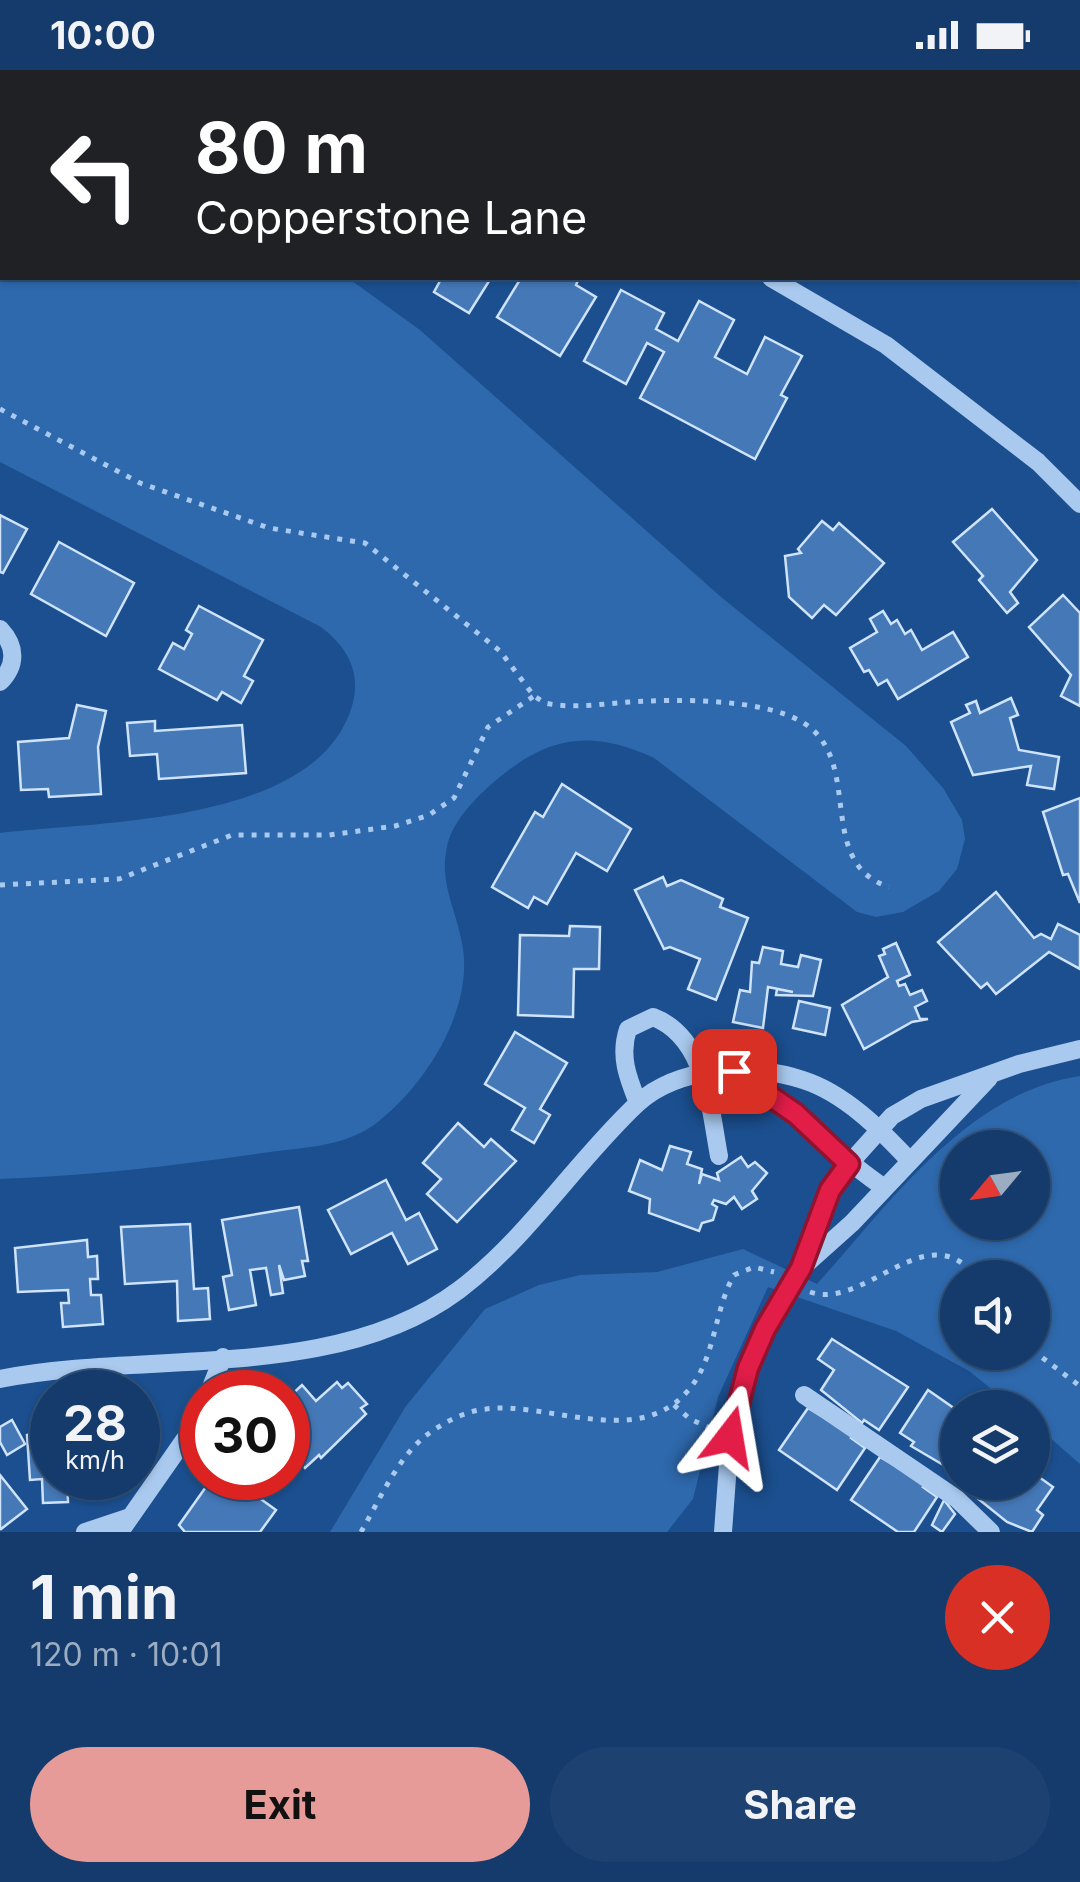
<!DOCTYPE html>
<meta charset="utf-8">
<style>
:root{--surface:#143b6b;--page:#1d4271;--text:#f1f3f6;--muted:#9dadc1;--line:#33557e;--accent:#e69b98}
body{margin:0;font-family:Inter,sans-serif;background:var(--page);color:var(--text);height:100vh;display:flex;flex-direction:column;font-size:38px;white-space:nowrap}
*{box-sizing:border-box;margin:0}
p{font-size:32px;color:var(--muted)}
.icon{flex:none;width:55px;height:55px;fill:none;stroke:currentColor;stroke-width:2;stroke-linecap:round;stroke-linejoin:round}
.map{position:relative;height:1462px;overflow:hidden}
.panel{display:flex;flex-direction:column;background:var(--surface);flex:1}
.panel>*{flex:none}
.hud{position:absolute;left:0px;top:0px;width:1080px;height:210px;box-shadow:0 2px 8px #0004,0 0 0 2px var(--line);background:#202124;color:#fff;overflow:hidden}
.needle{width:65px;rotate:241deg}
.fabs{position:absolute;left:940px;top:1060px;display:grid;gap:20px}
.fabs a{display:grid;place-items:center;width:110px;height:110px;border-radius:50%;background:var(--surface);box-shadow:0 2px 8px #0004,0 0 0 2px var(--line);font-size:50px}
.speed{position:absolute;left:30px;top:1300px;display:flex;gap:20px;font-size:50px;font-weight:700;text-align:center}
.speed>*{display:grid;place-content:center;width:130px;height:130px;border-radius:50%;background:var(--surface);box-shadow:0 2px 8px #0004,0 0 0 2px var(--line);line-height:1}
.speed small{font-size:25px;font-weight:400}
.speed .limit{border:15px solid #d22;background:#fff;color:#111}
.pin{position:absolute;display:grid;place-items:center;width:85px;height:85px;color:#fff;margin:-42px;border-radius:20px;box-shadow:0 5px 15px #0006}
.me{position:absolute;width:110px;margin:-55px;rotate:14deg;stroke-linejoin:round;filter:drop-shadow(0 0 8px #0008)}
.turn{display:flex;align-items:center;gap:35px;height:210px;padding:0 30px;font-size:45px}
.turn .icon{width:130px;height:130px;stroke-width:2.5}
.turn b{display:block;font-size:70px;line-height:85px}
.round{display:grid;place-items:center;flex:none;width:105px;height:105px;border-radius:52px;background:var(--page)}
.overview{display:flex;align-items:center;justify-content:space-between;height:170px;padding:0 30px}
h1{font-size:60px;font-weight:700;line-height:75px}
.primary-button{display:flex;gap:20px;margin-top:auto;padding:20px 30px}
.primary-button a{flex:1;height:115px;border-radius:60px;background:var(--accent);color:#111;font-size:40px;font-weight:700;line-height:115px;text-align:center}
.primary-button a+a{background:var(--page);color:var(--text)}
.status{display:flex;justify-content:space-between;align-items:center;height:70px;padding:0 50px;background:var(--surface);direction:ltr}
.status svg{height:28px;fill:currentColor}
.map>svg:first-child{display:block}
.green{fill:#2e69ad;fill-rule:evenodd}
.building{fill:#4478b7;stroke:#cfe3fa;stroke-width:2.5}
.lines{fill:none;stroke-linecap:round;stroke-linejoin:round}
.path{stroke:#a9c9ee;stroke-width:5;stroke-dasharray:5 8;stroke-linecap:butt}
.minor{stroke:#a9c9ee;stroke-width:18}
.route-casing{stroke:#92132f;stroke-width:25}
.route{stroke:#e11d48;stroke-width:18}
</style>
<div class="status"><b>10:00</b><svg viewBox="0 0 49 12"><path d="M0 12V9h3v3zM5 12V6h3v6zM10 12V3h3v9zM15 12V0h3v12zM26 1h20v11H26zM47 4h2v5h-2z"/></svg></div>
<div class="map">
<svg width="1080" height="1462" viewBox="0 0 1080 1462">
<rect width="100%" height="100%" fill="#1b4f8f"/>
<g class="green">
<path d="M0,0l43,2h-41v206h346l72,52 301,267 185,149 37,42 19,32 3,19 -8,30 -18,22 -36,21 -27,5 -19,-5 -203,-154c-71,-33 -115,-18 -170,33 -16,15 -33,35 -37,56 -8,36 9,62 15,96 13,64 -35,140 -83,178 -34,28 -81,26 -123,33 -85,12 -169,22 -256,25v-346c99,-12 317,-8 352,-127 10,-34 -5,-59 -31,-79l-321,-165z"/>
<path d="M778,0h302v70l-2,-68z"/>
<path d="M1080,1006v388l-47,-41 -1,-15 -18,-1 -45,-36 -73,-40 -128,-44 -50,110 -25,102 -26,33h-337l76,-126 79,-97 54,-24 41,-10 77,-3 86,-23 74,35c72,-80 149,-191 263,-208zM958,1078h74v74h-74zM958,1208h74v74h-74z"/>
</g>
<g class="building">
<rect x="1078" y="89" width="2" height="103"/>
<path d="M435,208h56l-22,35 -35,-21 6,-11z"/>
<path d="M521,208h58l-3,7 20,12 -36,59 -63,-39z"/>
<path d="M621,220l43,23 -8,16 22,12 21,-40 35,19 -19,37 32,17 18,-37 37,19 -21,39 6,3 -32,61 -115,-61 24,-46 -17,-9 -21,41 -42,-23z"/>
<path d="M992,439l45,51 -27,32 8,11 -11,10 -28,-33 4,-4 -30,-34z"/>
<path d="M0,445l27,14 -24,44 -3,-1z"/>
<path d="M822,451l11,9 6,-7 45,40 -48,52 -12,-10 -12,13 -23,-21 -4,-41 16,-3 -3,-4z"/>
<path d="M59,472l75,41 -28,53 -75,-42z"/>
<path d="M1063,525l17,18v93l-19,-10 10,-21 -42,-48z"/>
<path d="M199,536l64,34 -19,36 9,5 -12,22 -19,-11 -5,8 -58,-31 14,-26 11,6 8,-15 -6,-4z"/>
<path d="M883,541l8,13 6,-4 8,14 6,-4 11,20 31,-18 15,25 -70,42 -11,-19 -9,5 -9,-15 -5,2 -14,-24 27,-16 -7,-13z"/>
<path d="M1011,628l7,17 -8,3 9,32 40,7 -5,32 -27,-4 4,-19 -58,9 -22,-53 19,-9 -4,-8 10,-4 4,12z"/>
<path d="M77,635l29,6 -8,36 3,47 -52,3 -1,-8 -27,1 -3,-48 51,-4z"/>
<path d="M155,651v10l87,-6 4,48 -87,6 -2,-25 -27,2 -3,-33z"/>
<path d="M562,714l69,45 -24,42 -31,-18 -29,51 -13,-7 -6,11 -36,-21 43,-75 8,5z"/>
<path d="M1080,728v105l-12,-29 -5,1 -20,-63z"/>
<path d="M663,807l4,9 14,-6 42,19 -3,8 28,11 -32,82 -28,-11 12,-30 -30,-12 -6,2 -29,-59z"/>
<path d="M996,822l38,46 7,-4 10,5 7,-15 22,11v34l-31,-17 -53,42 -9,-11 -6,5 -43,-46z"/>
<path d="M570,856l30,1 -1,42h-25l-1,48 -55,-2 2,-80 49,1z"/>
<path d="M896,873l14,32 -13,6 2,5 6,-2 5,11 12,-5 5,11 -12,6 5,12h8l-16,3 -48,27 -22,-44 46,-28 -9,-21 6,-2 -2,-5z"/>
<path d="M763,877l20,4 -2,13 17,3 3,-12 20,5 -8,36 -37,-1 1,-6 16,3 -25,-5 -5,41 -30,-6 7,-32 10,2 2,-30 7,1z"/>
<path d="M799,931l31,7 -5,27 -32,-7z"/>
<path d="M515,962l52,31 -27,46 10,6 -16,28 -22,-13 13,-22 -40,-24z"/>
<path d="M458,1053l26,24 7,-8 25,22 -59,61 -30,-28 14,-15 -18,-16z"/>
<path d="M670,1076l21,6 -4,12 15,5 -3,15 3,-10 17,6 -2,-7 24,-16 7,10 7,-5 12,11 -15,18 5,8 -15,10 -8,-12 -8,7 -12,-4 -2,4 5,3 -4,13 -11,3 -3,8 -50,-18 1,-14 -21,-8 11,-31 22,10z"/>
<path d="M386,1110l20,40 13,-7 18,36 -29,15 -16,-31 -41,21 -23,-44z"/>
<path d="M299,1137l9,54h-6l3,15 -21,4 -5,-15 4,28 -12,2 -5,-27 -16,2 6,35 -27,5 -6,-33 9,-2 -10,-55z"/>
<path d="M190,1154l4,65 14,-1 2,31 -32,2 -1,-40 -52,3 -4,-57z"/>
<path d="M87,1170l1,17 9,-1 1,23h-8l1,16h10l2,29 -40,3 -2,-24h8l-1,-13 -50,2 -3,-44z"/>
<path d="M832,1269l76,48 -29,43 -15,-10 -2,3 -41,-33 13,-20 -16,-11z"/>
<path d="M337,1312l5,6 6,-5 19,21 -6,4 5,6 -45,44 -2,-3 -14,13 -12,-14 -5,2v-58l14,-13 14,16z"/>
<path d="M928,1320l30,21 -1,62 -46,-27 3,-4 -14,-9z"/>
<path d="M808,1338l45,27 -2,3 14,10 -28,42 -58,-40z"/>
<path d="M12,1350l13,24 -18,11 -7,-13v-15z"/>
<path d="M52,1359v49h15l1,24 -25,1 -1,-24 -12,1 -3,-45z"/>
<path d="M880,1387l46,27 -3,3 14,10 -23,35h-16l-47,-32z"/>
<path d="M1032,1402l21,15 -16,23 6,5 -11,17 -25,-10 -41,-33 5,-7h61z"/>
<path d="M0,1405l27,34 -26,20 -1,-1z"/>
<path d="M233,1408h8l21,15 -4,4 18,13 -16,22h-75l-6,-7 29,-41 13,10z"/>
<path d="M944,1430l11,14 -13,18 -10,-7z"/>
</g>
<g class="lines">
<g class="path">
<path d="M0,339l140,74 129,45 96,15 135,108 34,45 11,7c27,6 56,1 84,-1 47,-3 132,-4 173,20 64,38 11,140 87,165"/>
<path d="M0,815l119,-6 113,-44h97l66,-9 34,-11 25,-17 34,-71 46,-31"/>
<path d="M810,1222c56,19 117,-80 167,-14"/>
<path d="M1032,1280l48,36"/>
<path d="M674,1335l16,14 22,10"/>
<path d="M361,1462c18,-31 35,-71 63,-95 17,-13 40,-26 62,-28 61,-8 148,39 199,-15 31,-32 28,-82 49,-119l20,-8 20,5"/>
</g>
<g class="minor">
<path d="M311,0l10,2"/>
<path d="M771,208l115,67 152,117 42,42"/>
<path d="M0,559c16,17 17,36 0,53"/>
<path d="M738,1004c52,33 94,78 145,113"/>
<path d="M638,1033c-10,-25 -19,-47 -10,-74l25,-12c53,20 57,91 66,139"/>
<path d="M804,1196l48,-43 137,-145"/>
<path d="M0,1309c146,-29 335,4 459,-89 69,-52 116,-128 179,-187 41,-37 114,-40 165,-23 41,13 77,49 106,80"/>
<path d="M209,1322l14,-35"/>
<path d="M804,1325l153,104 34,33"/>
<path d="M85,1462l45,-15"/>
<path d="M120,1462l74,-106 8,-19"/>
<path d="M723,1462l7,-95 18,-69 17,-39 36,-61 29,-78 19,-26 43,-48 29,-17 98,-35 61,-15"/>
</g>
</g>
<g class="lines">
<g class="route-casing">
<path id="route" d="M730,1367l18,-69 17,-39 36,-61 29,-78 19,-26 -53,-50 -62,-43"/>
</g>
<use href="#route" class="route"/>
</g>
</svg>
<div class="fabs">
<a><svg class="needle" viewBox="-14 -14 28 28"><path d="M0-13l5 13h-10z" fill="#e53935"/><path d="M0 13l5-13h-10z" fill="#9dadc1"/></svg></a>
<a><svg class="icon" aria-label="sound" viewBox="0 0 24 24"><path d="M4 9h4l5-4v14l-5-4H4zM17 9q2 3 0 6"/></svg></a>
<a><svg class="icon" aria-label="layers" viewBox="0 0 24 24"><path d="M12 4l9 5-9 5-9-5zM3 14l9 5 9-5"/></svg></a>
</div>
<div class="speed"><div>28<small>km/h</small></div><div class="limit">30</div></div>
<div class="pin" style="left:734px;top:1001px;background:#d93025"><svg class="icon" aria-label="arrive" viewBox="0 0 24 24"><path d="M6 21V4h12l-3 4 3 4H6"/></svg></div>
<svg class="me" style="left:730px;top:1367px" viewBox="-20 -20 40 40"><path d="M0-17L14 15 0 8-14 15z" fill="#e11d48" stroke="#fff" stroke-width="4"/></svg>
<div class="hud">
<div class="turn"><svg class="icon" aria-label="left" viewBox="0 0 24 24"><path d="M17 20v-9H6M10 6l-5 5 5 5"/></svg><div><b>80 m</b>Copperstone Lane</div></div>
</div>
</div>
<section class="panel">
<div class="overview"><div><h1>1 min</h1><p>120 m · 10:01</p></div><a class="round" style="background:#d93025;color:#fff"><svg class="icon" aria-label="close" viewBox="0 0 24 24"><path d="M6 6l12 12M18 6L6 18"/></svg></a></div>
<div class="primary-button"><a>Exit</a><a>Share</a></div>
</section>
